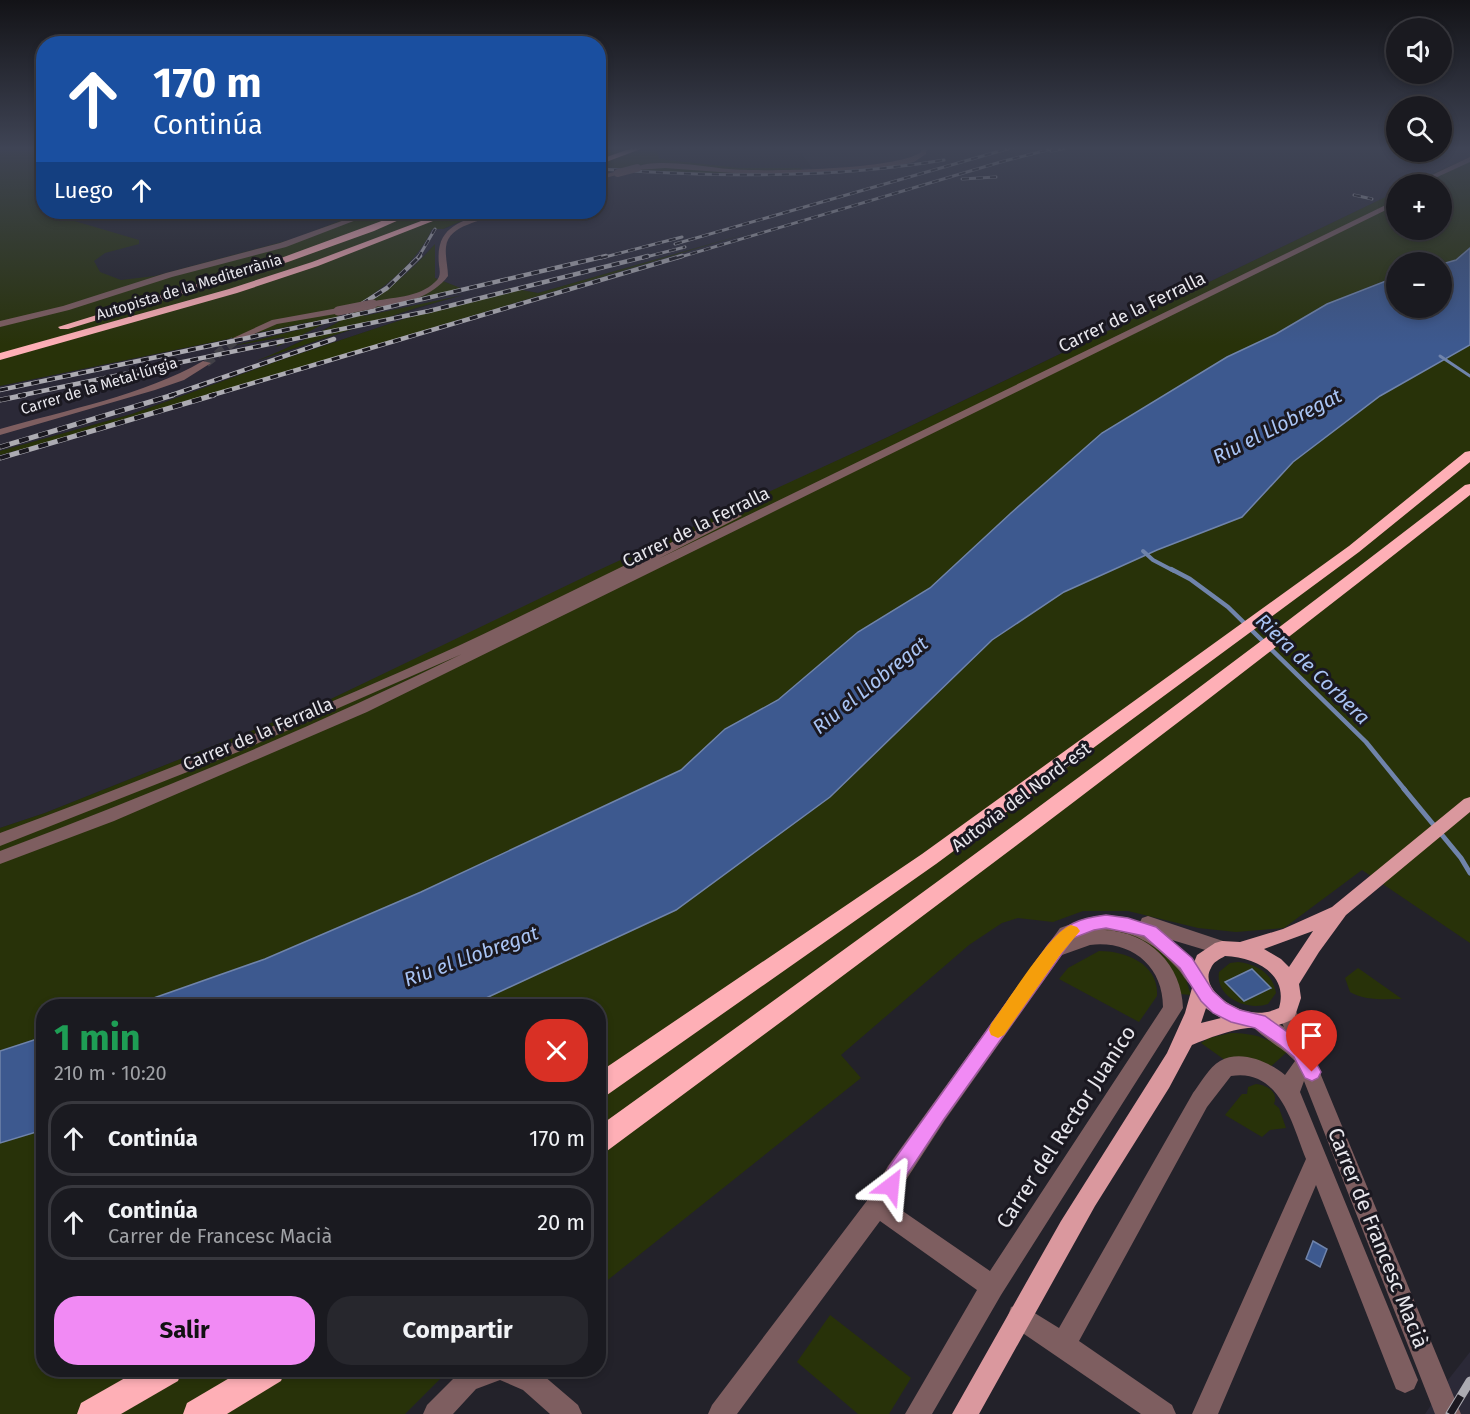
<!DOCTYPE html>
<html lang="es">
<meta charset="utf-8">
<style>
:root{--surface:#1a1a20;--page:#27272d;--text:#f1f3f6;--muted:#9fa1a5;--line:#38383e;--accent:#f18af4}
body{margin:0;font-family:"Fira Sans",sans-serif;background:var(--page);color:var(--text);height:100vh;display:flex;flex-direction:column;font-size:22px;white-space:nowrap}
*{box-sizing:border-box;margin:0}
p{font-size:20px;color:var(--muted)}
.icon{flex:none;width:33px;height:33px;fill:none;stroke:currentColor;stroke-width:2;stroke-linecap:round;stroke-linejoin:round}
.map{position:relative;flex:1;overflow:hidden}
.sheet{position:absolute;left:36px;top:999px;width:570px;height:378px;display:flex;flex-direction:column;background:var(--surface);border-radius:24px;box-shadow:0 3px 9px #0003,0 0 0 2px var(--line)}
.sheet>*{flex:none}
.banner{position:absolute;left:36px;top:36px;width:570px;height:183px;border-radius:24px;box-shadow:0 3px 9px #0003,0 0 0 2px var(--line);background:#1a4fa0;color:#fff;overflow:hidden}
.buttons{position:absolute;left:1386px;top:18px;display:grid;gap:12px}
.buttons a{display:grid;place-items:center;width:66px;height:66px;border-radius:50%;background:var(--surface);box-shadow:0 3px 9px #0003,0 0 0 2px var(--line);font-size:30px}
.pin{position:absolute;display:grid;place-items:center;width:51px;height:51px;color:#fff;margin:-62px -26px;border-radius:50% 50% 50% 0;rotate:-45deg;box-shadow:0 0 6px #0007}
.pin .icon{rotate:45deg}
.me{position:absolute;width:66px;margin:-33px;rotate:29deg;stroke-linejoin:round;filter:drop-shadow(0 0 4px #0008)}
.turn{display:flex;align-items:center;gap:21px;height:126px;padding:0 18px;font-size:27px}
.turn .icon{width:78px;height:78px;stroke-width:2.5}
.turn b{display:block;font-size:42px;line-height:51px}
.then{display:flex;align-items:center;height:57px;padding:0 18px;background:#0003;gap:12px;font-size:22px}
.round{display:grid;place-items:center;flex:none;width:63px;height:63px;border-radius:24px;background:var(--page)}
.overview{display:flex;align-items:center;justify-content:space-between;height:102px;padding:0 18px}
h1{font-size:36px;font-weight:700;line-height:45px;color:#1e9e55}
.button{display:flex;gap:12px;margin-top:auto;padding:12px 18px}
.button a{flex:1;height:69px;border-radius:24px;background:var(--accent);color:#111;font-size:24px;font-weight:700;line-height:69px;text-align:center}
.button a+a{background:var(--page);color:var(--text)}
ul{padding:0;list-style:none}
li{display:flex;align-items:center;gap:18px;height:75px;margin:0 12px 9px;padding:0 6px;border:3px solid var(--line);border-radius:24px}
li div{flex:1}
li b{display:block;font-size:22px}
li em{font-style:normal}
.map>svg:first-child{display:block}
.built{fill:#2b2937;fill-rule:evenodd}
.green{fill:#283209}
.water{fill:#3d598f;stroke:#7084ab;stroke-width:1.5}
.lines{fill:none;stroke-linecap:round;stroke-linejoin:round}
.stream-far3{stroke:#7084ab;stroke-width:3}
.stream-far2{stroke:#7084ab;stroke-width:4}
.stream-far1{stroke:#7084ab;stroke-width:4.5}
.stream{stroke:#7084ab;stroke-width:5}
.minor-tunnel{stroke:#414047;stroke-width:9;stroke-dasharray:9 4.5;stroke-linecap:butt}
.minor{fill:#7e5e60;fill-rule:evenodd}
.major{fill:#da989e;fill-rule:evenodd}
.highway{fill:#feafb6;fill-rule:evenodd}
.rail-far3-casing{stroke:#acabb2;stroke-width:3}
.rail-far2-casing{stroke:#acabb2;stroke-width:4.5}
.rail-far1-casing{stroke:#acabb2;stroke-width:5}
.rail-casing{stroke:#acabb2;stroke-width:9}
.rail-far3{stroke:#1a1820;stroke-width:2;stroke-dasharray:7;stroke-linecap:butt}
.rail-far2{stroke:#1a1820;stroke-width:3;stroke-dasharray:8;stroke-linecap:butt}
.rail-far1{stroke:#1a1820;stroke-width:4;stroke-dasharray:10;stroke-linecap:butt}
.rail{stroke:#1a1820;stroke-width:7;stroke-dasharray:21;stroke-linecap:butt}
.minor-bridge-far1{stroke:#7e5e60;stroke-width:8}
.minor-bridge{stroke:#7e5e60;stroke-width:9}
.route{fill:#f18af4;stroke:#9d5a9f;stroke-width:1.5}
.slow{fill:#f59e0b}
.labels{text-anchor:middle;stroke-width:6;stroke-linejoin:round;paint-order:stroke}
.far-street-label{font-size:15px;fill:#e8e7ed;stroke:#1a1820}
.street-label{font-size:18px;fill:#e8e7ed;stroke:#1a1820}
.water-label{font-size:20px;font-style:italic;fill:#a9c4f4;stroke:#1a1820}
.near-street-label{font-size:21px;fill:#e8e7ed;stroke:#1a1820}
</style>
<div class="map">
<svg width="1470" height="1414" viewBox="0 0 1470 1414">
<rect width="100%" height="100%" fill="#23222a"/>
<g class="built">
<path d="M780,147h616v5h46v-5h28v10l-59,27h-15v8l-508,245 -557,262 -286,114 -45,15v-373l723,-215 -185,53 -28,-5 -106,31 -123,41 -149,54 -132,37v-65l310,-64 4,4 -68,17 40,-6 -8,8 63,-30 43,-29 25,-24 19,-24 4,-9h12l39,-17h115l1,-39 7,-2 -7,-2 3,-2 145,8 55,-2 -1,-5h11l-10,-14zM434,245l1,33 27,11 -100,23 2,4 84,-17 -177,57 69,-35 32,-20 20,-14z"/>
<path d="M1470,1352v62h-45l23,-34z"/>
</g>
<g class="green">
<path d="M0,147h43l1,65 95,28v4l-34,9 -11,8 6,11 21,8 34,-4 142,-38 65,-26h121l-40,17h-11c-25,56 -103,94 -156,118l9,-10 -53,9 82,-20 -4,-4 -310,64z"/>
<path d="M599,147h50l9,5 1,7 80,9h62l2,5 -103,1 -98,-7 -3,2 8,1 -8,3z"/>
<path d="M1470,157v91l-14,12 -14,4 -46,-2v14l-69,28 -51,30 -49,23 -125,76 -91,80 -81,75 -72,44 -80,68 -53,29 -44,41 -259,122 -157,67 -134,47h-87l-1,31 -43,14v-223l45,-15 286,-114 270,-130 287,-132 508,-245v38h46v-46h-31z"/>
<path d="M749,233l-672,201 -77,21v-4l132,-37 149,-54 123,-41 106,-31 28,5z"/>
<path d="M435,244v34l28,11 -100,23 1,4 99,-21 -47,13 -160,53c67,-27 131,-61 179,-117z"/>
<path d="M1470,345v598l-108,-73 -78,58 -48,4 -38,-4 -70,-17h-45l-30,11 -35,-4 -16,5 -33,22 -128,110 20,23 -262,209 -1,-281h-134l20,-7 447,-299 61,-60 72,-48 93,-42 85,-33 51,-55 87,-66z"/>
<path d="M1097,929l31,2 37,20 21,29 5,15 -11,-1 -6,-21z"/>
<path d="M1099,951c27,0 60,13 58,45l-18,26 -80,-43 9,-11z"/>
<path d="M1238,962c19,2 35,12 38,31l-8,11c-21,7 -53,-6 -49,-32l11,-9z"/>
<path d="M1358,968l44,31c-17,0 -37,2 -52,-7l-5,-14z"/>
<path d="M1231,1033c22,0 38,5 56,19l-20,18 -38,-7 -28,-20 8,-5z"/>
<path d="M1256,1084c11,1 23,8 18,20l5,4 7,20 -16,2 -8,7 -37,-22 17,-21h5l1,-7z"/>
<path d="M43,1130l1,240h405l-44,44h-405v-271z"/>
<path d="M830,1315l81,63 -22,36h-31l-61,-52z"/>
</g>
<g class="water">
<path d="M1470,248v97l-90,51 -87,66 -51,55 -85,33 -93,42 -72,48 -162,157 -154,113 -192,89 -20,7h-333l134,-47 156,-67 260,-122 44,-41 53,-29 80,-68 72,-44 81,-75 91,-80 125,-76 49,-23 51,-30 69,-27v31h46v-44l14,-4z"/>
<path d="M1252,969l19,19 -27,13 -19,-19z"/>
<path d="M43,1037v93l-43,13v-92z"/>
<path d="M1313,1241l14,8 -7,18 -14,-8z"/>
</g>
<g class="lines">
<path class="stream-far3" d="M1440,356l30,20"/>
<path class="stream-far2" d="M1143,551l10,9 21,11"/>
<path class="stream-far1" d="M1171,569l19,10 38,28 138,135 39,48"/>
<path class="stream" d="M1404,789l57,69 9,15"/>
<path class="minor-tunnel" d="M206,363l32,-25"/>
<g class="minor">
<path d="M921,147h6l-1,7 -12,8 -17,4 -105,8h-45l-82,-6 -28,2 -3,-2c20,-11 71,-1 95,1 34,3 169,1 192,-17z"/>
<path d="M1470,157v5l-48,22h-9z"/>
<path d="M618,171l2,3 -22,6v-4z"/>
<path d="M1396,200v5l-1029,507 -253,109 -114,43v-13c157,-59 311,-123 462,-197l-224,98 -238,94v-13c154,-57 308,-119 458,-187 92,-43 182,-89 274,-133l4,-1 6,4 -84,43z"/>
<path d="M367,212h10l-91,35 -114,30 -103,33 -69,17v-6l63,-15 103,-33 114,-30z"/>
<path d="M489,212h10c-16,11 -50,11 -53,35 -1,10 2,20 2,29 -15,21 -53,33 -78,30v-4c21,-5 49,-4 65,-20 6,-5 5,-10 4,-17 -4,-38 20,-43 50,-53z"/>
<path d="M338,308l3,1v4l-64,11 -39,17 -5,-3 39,-18z"/>
<path d="M203,361l8,2 -27,17 -29,10 -155,45v-6c66,-19 144,-34 203,-68z"/>
<path d="M1107,915l18,2 15,5 2,-4 6,-2 81,27 2,5 -2,5 -7,2 -50,-15 34,35 3,6 -3,6c-5,1 -9,3 -14,-1 -6,-4 -10,-13 -15,-18 -20,-22 -40,-36 -70,-38h-2c44,2 77,35 78,78l-182,287 -69,119h-27l72,-124 -97,-69 -143,193h-29l4,-9 157,-207 19,-32 172,-238 28,-10zM1090,945c40,-5 73,20 73,62l-173,264 -99,-68 54,-83 117,-165z"/>
<path d="M1287,1005l7,2 16,33 1,11 150,363h-26l-131,-333 -4,11 118,288 -4,9 -9,4 -9,-4 -80,-204 -98,229h-26l114,-255c-14,-35 -26,-91 -75,-83l-24,31 -128,234 93,64 4,9h-35l-130,-89 -3,-9 3,-9 9,-3 39,24 134,-235c7,-9 16,-26 27,-32 21,-12 49,1 65,14l10,-14c-12,-14 -39,-26 -46,-40l3,-6 7,-2 25,14 -7,-14 3,-6z"/>
<path d="M462,1370h75l41,35 4,9h-32l-27,-24 -23,-10 -24,9 -23,25h-30l4,-9z"/>
</g>
<path class="major" d="M1470,797v15l-124,103 -27,37 -20,32 2,14 -7,21c-23,10 -24,8 -46,9 -19,2 -39,10 -56,17l-23,43 -74,118 -116,208h-27l109,-193 106,-168 18,-40 7,-25 -3,-13 8,-20 18,-12 7,-2 18,1 43,-13 49,-22 132,-108zM1313,931l-24,36 -8,-8 -17,-10zM1225,956c30,1 64,18 54,52 -9,4 -18,6 -29,4 -17,-2 -51,-24 -39,-44 2,-6 9,-9 14,-12zM1206,1008l1,1 14,9 -20,5z"/>
<g class="highway">
<path d="M635,147h11l-48,18v-5z"/>
<path d="M406,212h11l-43,19 -86,31 -220,67h-8l-2,-2 223,-69z"/>
<path d="M445,212h11l-138,54 -81,27 -237,67v-7l229,-64 83,-27z"/>
<path d="M1470,451v11l-111,90 -423,312 -329,231 -9,3v-25l324,-219 427,-308 116,-94z"/>
<path d="M1470,484v11c-283,224 -572,441 -863,656l-9,3v-27c293,-210 583,-422 867,-642z"/>
<path d="M139,1370h43l-4,11 -57,33h-44l4,-11z"/>
<path d="M243,1370h42l-4,11 -54,33h-44l4,-11z"/>
</g>
<g class="rail-far3-casing">
<g id="rail-far3">
<path d="M1051,151l22,-4"/>
<path d="M600,169c116,8 229,10 344,-9"/>
<path d="M962,179l34,-2"/>
<path d="M1354,195l18,4"/>
<path d="M675,244l339,-97"/>
<path d="M418,258l17,-29"/>
<path d="M601,258l81,-21"/>
<path d="M642,258l43,-11"/>
<path d="M677,258l327,-97 55,-14"/>
</g>
</g>
<g class="rail-far2-casing">
<g id="rail-far2">
<path d="M348,313l39,-25 33,-32"/>
<path d="M0,390l342,-72 264,-62"/>
<path d="M18,396l411,-85 219,-55"/>
<path d="M169,396l165,-57"/>
<path d="M209,396l473,-140"/>
</g>
</g>
<g class="rail-far1-casing">
<g id="rail-far1">
<path d="M0,400l25,-5"/>
<path d="M0,447l173,-52"/>
<path d="M0,458l214,-63"/>
</g>
</g>
<g class="rail-casing">
<path id="rail" d="M1450,1414l20,-33"/>
</g>
<use href="#rail-far3" class="rail-far3"/>
<use href="#rail-far2" class="rail-far2"/>
<use href="#rail-far1" class="rail-far1"/>
<use href="#rail" class="rail"/>
<path class="minor-bridge-far1" d="M618,173l19,-5"/>
<path class="minor-bridge" d="M338,311l35,-7"/>
</g>
<linearGradient id="sky" x2="0" y2="1"><stop stop-color="#131317"/><stop offset="0.43" stop-color="#3f4455"/><stop offset="1" stop-color="#3f4455" stop-opacity="0"/></linearGradient>
<rect width="1470" height="345" fill="url(#sky)"/>
<path class="route" d="M1106,915l22,3 28,9 36,31 21,33 13,12 14,7 25,6 42,30 14,26 -3,6 -6,3 -7,-3 -11,-21 -14,-12 -25,-17 -24,-6 -18,-9 -12,-12 -21,-33 -36,-32 -38,-8 -12,2 -21,8 -129,181 -40,60 -6,14 -7,3 -7,-3 -3,-7 8,-19 159,-222c17,-21 31,-27 58,-30z"/>
<path class="slow" d="M1071,925l6,2 3,4 -20,24 -56,80 -6,3 -7,-3 -2,-5 2,-6c15,-20 60,-93 80,-99z"/>
<g class="labels">
<g class="far-street-label">
<text transform="translate(189 287) rotate(-17)" y="5">Autopista de la Mediterrània</text>
<text transform="translate(99 386) rotate(-17)" y="5">Carrer de la Metal·lúrgia</text>
</g>
<g class="street-label">
<text transform="translate(1132 312) rotate(-26)" y="6">Carrer de la Ferralla</text>
<text transform="translate(696 527) rotate(-26)" y="6">Carrer de la Ferralla</text>
<text transform="translate(258 734) rotate(-23)" y="6">Carrer de la Ferralla</text>
<text transform="translate(1021 797) rotate(-37)" y="6">Autovia del Nord-est</text>
</g>
<g class="water-label">
<text transform="translate(1277 426) rotate(-27)" y="7">Riu el Llobregat</text>
<text transform="translate(1313 669) rotate(44)" y="7">Riera de Corbera</text>
<text transform="translate(870 685) rotate(-39)" y="7">Riu el Llobregat</text>
<text transform="translate(471 956) rotate(-20)" y="7">Riu el Llobregat</text>
</g>
<g class="near-street-label">
<text transform="translate(1066 1127) rotate(-57)" y="7">Carrer del Rector Juanico</text>
<text transform="translate(1378 1238) rotate(68)" y="7">Carrer de Francesc Macià</text>
</g>
</g>
</svg>
<div class="buttons">
<a><svg class="icon" aria-label="sound" viewBox="0 0 24 24"><path d="M4 9h4l5-4v14l-5-4H4zM17 9q2 3 0 6"/></svg></a>
<a><svg class="icon" aria-label="search" viewBox="0 0 24 24"><circle cx="10" cy="10" r="6"/><path d="M15 15l6 6"/></svg></a>
<a>+</a>
<a>−</a>
</div>
<div class="pin" style="left:1312px;top:1072px;background:#d93025"><svg class="icon" aria-label="arrive" viewBox="0 0 24 24"><path d="M6 21V4h12l-3 4 3 4H6"/></svg></div>
<svg class="me" style="left:891px;top:1186px" viewBox="-20 -20 40 40"><path d="M0-17L14 15 0 8-14 15z" fill="#f18af4" stroke="#fff" stroke-width="4"/></svg>
<div class="banner">
<div class="turn"><svg class="icon" aria-label="ahead" viewBox="0 0 24 24"><path d="M12 20V5M6 11l6-6 6 6"/></svg><div><b>170 m</b>Continúa</div></div>
<div class="then">Luego<svg class="icon" aria-label="ahead" viewBox="0 0 24 24"><path d="M12 20V5M6 11l6-6 6 6"/></svg></div>
</div>
<section class="sheet">
<div class="overview"><div><h1>1 min</h1><p>210 m · 10:20</p></div><a class="round" style="background:#d93025;color:#fff"><svg class="icon" aria-label="close" viewBox="0 0 24 24"><path d="M6 6l12 12M18 6L6 18"/></svg></a></div>
<ul>
<li><svg class="icon" aria-label="ahead" viewBox="0 0 24 24"><path d="M12 20V5M6 11l6-6 6 6"/></svg><div><b>Continúa</b></div><em>170 m</em></li>
<li><svg class="icon" aria-label="ahead" viewBox="0 0 24 24"><path d="M12 20V5M6 11l6-6 6 6"/></svg><div><b>Continúa</b><p>Carrer de Francesc Macià</p></div><em>20 m</em></li>
</ul>
<div class="button"><a>Salir</a><a>Compartir</a></div>
</section>
</div>
